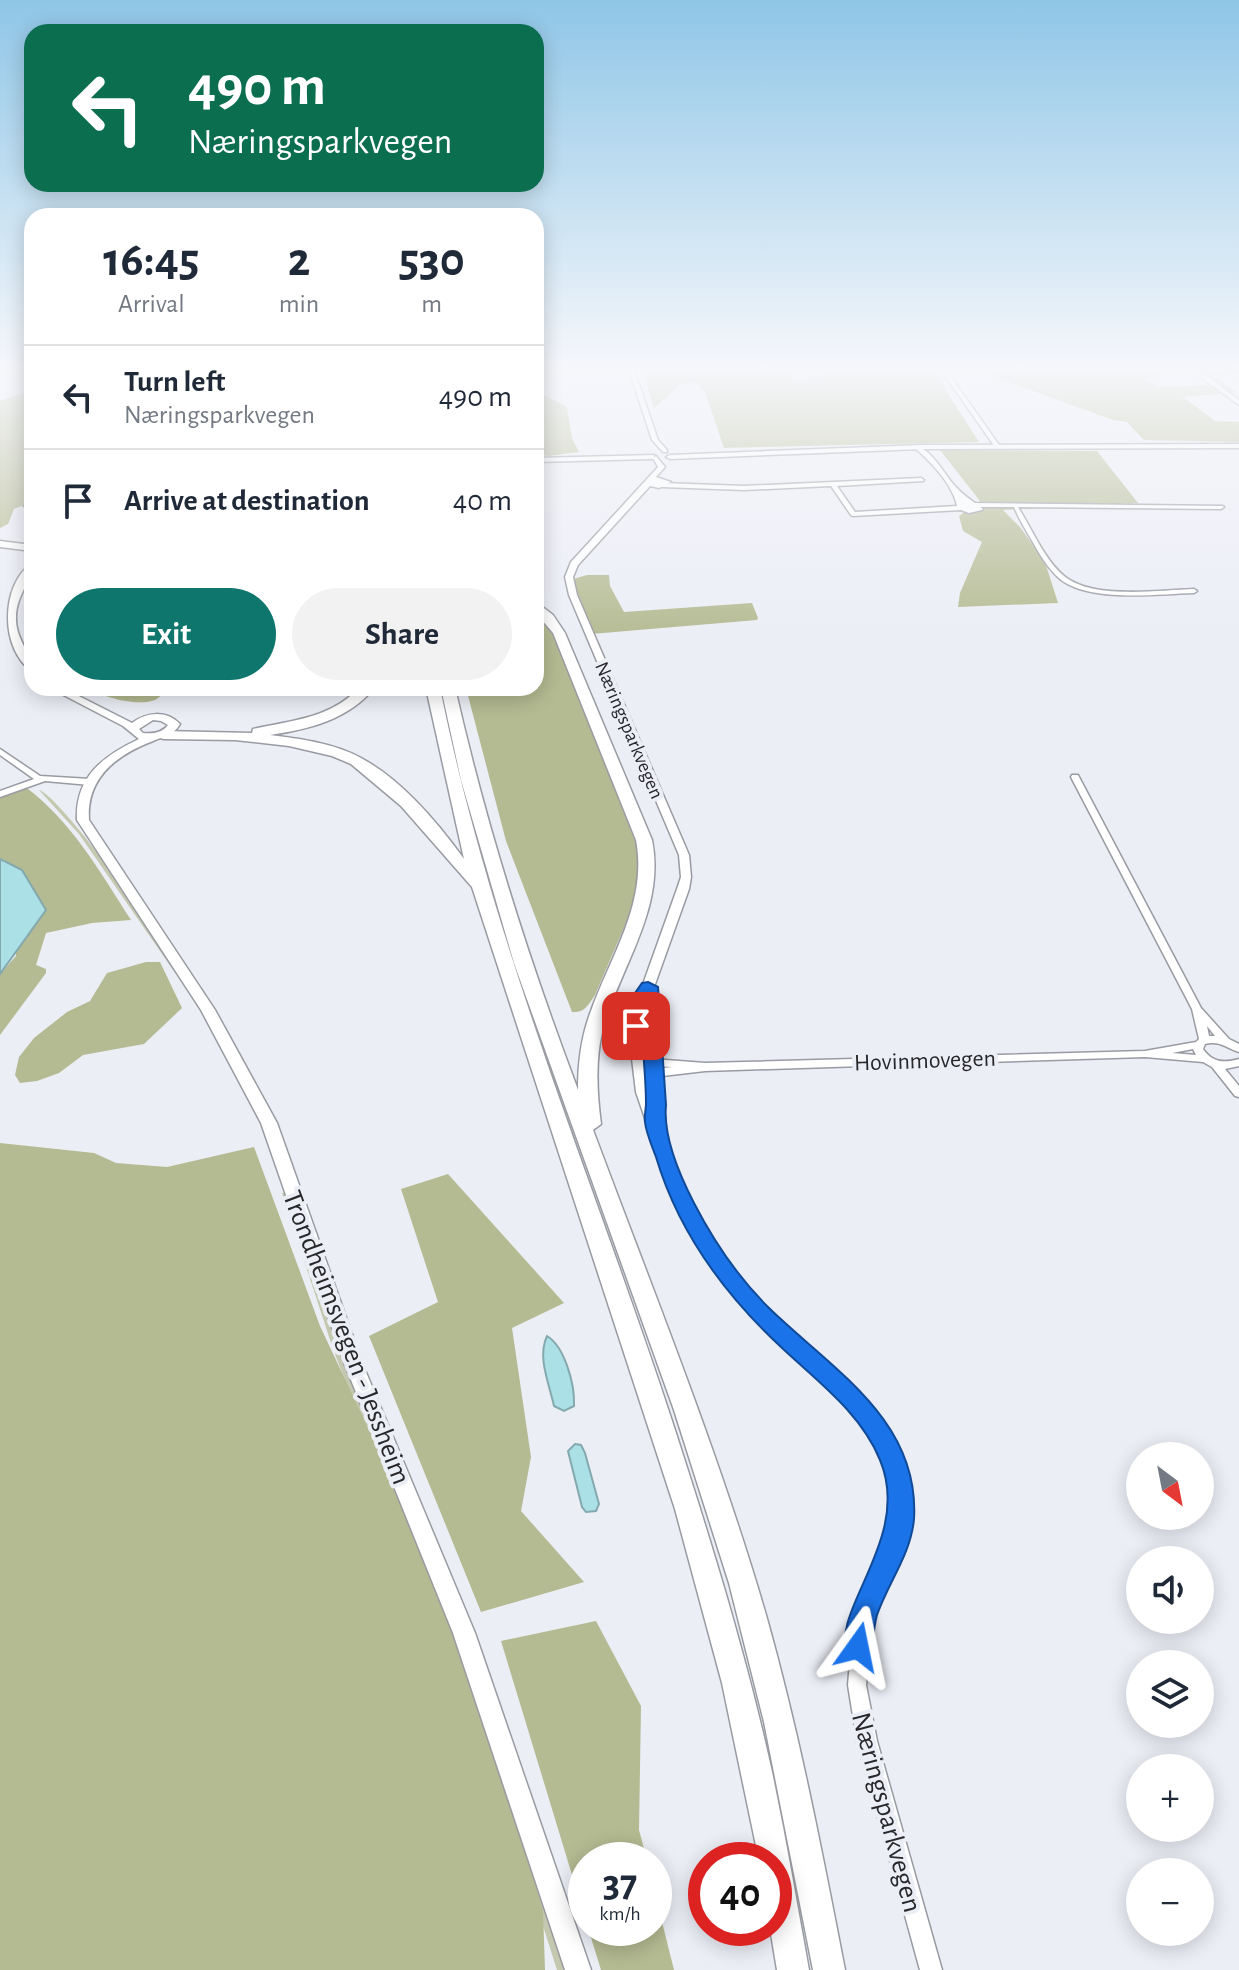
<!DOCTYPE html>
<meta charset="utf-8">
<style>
:root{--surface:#fff;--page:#f2f2f3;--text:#1f2937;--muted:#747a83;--line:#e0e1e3;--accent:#0f766e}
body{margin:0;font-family:"Alegreya Sans",sans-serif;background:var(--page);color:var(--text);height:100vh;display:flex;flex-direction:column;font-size:30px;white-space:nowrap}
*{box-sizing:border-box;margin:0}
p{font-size:26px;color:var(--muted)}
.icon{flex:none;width:44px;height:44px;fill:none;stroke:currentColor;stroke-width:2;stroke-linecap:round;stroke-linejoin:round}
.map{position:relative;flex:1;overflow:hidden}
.panel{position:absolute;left:24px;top:208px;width:520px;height:488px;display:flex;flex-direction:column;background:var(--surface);border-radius:24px;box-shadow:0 4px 20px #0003}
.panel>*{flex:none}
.guide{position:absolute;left:24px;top:24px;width:520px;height:168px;border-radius:24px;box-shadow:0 4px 20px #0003;background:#0b6e4f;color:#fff;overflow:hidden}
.needle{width:52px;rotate:148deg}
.controls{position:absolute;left:1126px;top:1442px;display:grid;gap:16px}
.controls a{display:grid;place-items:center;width:88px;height:88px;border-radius:50%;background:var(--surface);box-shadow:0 4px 20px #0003;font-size:40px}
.speed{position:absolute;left:568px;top:1842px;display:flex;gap:16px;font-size:40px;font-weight:700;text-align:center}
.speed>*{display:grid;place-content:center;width:104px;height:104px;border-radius:50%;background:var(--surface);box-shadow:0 4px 20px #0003;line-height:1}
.speed small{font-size:20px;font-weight:400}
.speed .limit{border:12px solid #d22;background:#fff;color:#111}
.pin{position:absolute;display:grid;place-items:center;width:68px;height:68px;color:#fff;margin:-34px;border-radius:16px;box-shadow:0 4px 12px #0006}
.me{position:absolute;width:88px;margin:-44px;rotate:12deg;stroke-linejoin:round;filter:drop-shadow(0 0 6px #0008)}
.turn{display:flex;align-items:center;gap:28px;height:168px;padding:0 32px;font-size:36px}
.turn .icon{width:104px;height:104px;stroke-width:2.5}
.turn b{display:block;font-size:56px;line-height:68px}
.eta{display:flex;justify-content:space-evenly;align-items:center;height:136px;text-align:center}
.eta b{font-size:48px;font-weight:700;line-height:56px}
.primary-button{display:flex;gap:16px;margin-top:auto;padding:16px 32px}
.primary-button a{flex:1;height:92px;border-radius:48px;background:var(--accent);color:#fff;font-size:32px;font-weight:700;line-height:92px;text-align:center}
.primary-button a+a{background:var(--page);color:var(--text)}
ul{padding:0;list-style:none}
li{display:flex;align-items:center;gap:24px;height:104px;padding:0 32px;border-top:2px solid var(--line)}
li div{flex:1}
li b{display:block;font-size:30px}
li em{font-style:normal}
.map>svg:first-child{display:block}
.green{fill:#c4c8ae}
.forest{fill:#b4ba91}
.water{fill:#aae0e6;stroke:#83a9ae;stroke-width:2}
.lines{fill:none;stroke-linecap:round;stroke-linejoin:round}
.minor-casing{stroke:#999ba2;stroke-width:3}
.tertiary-casing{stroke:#999ba2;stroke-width:3}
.secondary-casing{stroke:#999ba2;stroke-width:3}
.primary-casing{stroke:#999ba2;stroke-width:3}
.motorway-casing{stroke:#999ba2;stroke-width:3}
.minor{fill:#fff;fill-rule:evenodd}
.tertiary{fill:#fff;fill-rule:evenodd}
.secondary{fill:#fff;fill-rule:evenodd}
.primary{fill:#fff;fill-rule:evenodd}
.motorway{fill:#fff;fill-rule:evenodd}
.route{fill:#1a73e8;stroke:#114b97;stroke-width:2}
.labels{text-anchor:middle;stroke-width:8;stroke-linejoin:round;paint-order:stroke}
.far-street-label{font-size:20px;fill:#28282b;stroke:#eceef6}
.street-label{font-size:24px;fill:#28282b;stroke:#eceef6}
.near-street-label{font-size:28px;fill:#28282b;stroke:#eceef6}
</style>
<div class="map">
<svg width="1239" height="1970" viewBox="0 0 1239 1970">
<rect width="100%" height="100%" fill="#eceef6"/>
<g class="green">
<path d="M39,790c23,7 135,164 139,187l-99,-143z"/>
<path d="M282,1193h4l46,139 62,153 120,320 50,165h-7l-71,-223 -153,-398z"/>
</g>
<g class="forest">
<path d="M693,370h97l5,9 26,-2 2,-7h110l46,72 -255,6 -19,-56 -8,-9 -16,1 -27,24 -10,-33z"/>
<path d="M986,370h173l-4,3 4,4 -17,2 17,8 51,-2 -19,-15h48v4l-26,2 24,16 -54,5 32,24 24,1v20l-95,-2 -17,-18 -14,-2 -118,-43z"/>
<path d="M32,390v112l-18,7 -6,15 -8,4v-127z"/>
<path d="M536,396h9l22,11 5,31 7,14 -30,4 -13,-2z"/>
<path d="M940,450l157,1 41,52 -135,7 17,17 25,35 13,41 -100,4 2,-14 22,-51 -19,-11 -4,-15 21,-15z"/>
<path d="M587,575h22l1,11 14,26 128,-9 6,15 -1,2 -166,14 -21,-54z"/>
<path d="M536,612l15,16 90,228 -4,41 -42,98c-7,10 -10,18 -23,17l-66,-171 -40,-153h70z"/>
<path d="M88,688h83c-7,3 -10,9 -16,12 -18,7 -52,-3 -67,-12z"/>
<path d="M24,786c47,34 76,86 107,134l-39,3 -46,10 -10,32 10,4v4l-46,62v-61l16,-18 -11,-96 -5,-1v-65z"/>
<path d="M146,962h14l22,46 -38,36 -61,11 -24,18 -22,8 -17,2 -5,-8 4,-18 15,-19 33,-26 23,-11 17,-28z"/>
<path d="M0,1143l94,10 22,10 51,4 87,-20 66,179 113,240 82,243 28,102 2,59h-545z"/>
<path d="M448,1174l116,129 -52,25 19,129 -10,54 63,71 -103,30 -112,-276 69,-34 -37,-113z"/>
<path d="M596,1621l45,85 -2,124 8,30h-61v61l-85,-280z"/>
<path d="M654,1890l20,80h-73l-13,-42h66z"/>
</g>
<g class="water">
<path d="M0,859l22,11 24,40 -46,64z"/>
<path d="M547,1336c17,10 28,47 27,70l-10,5 -10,-5c-5,-23 -17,-49 -7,-70z"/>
<path d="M575,1444l6,1 4,8 14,51 -3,7 -10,1 -4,-5 -14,-56z"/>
</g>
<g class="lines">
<g class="minor-casing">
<g id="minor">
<path d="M629,370h5l24,70 9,10v2h-4l-11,-12z"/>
<path d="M941,370h5l53,75v2h-4z"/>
<path d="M915,446c18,4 28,27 40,40 6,7 13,12 20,17l248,3 1,1 -3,2 -203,-2c14,22 26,52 46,69 29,24 94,14 130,13l3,2 -3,2c-36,1 -104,10 -134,-14 -12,-10 -21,-26 -29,-40 -6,-10 -13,-22 -17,-32h-34l3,2 -1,1 -13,3 -8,-3 -108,6 -2,-1 -20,-29 -87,4 -82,-3 -3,-2 3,-2 82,3 177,-8 3,2 -1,1 -86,5 18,26 102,-6c-4,-21 -25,-43 -42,-58z"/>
<path d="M32,502v4l-5,2 -3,-2z"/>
<path d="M0,749l40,27 50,3 4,3 -4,3 -45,-4 -45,16v-6l34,-12 -34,-24z"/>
<path d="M1072,775h6l1,2 122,231 28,31 10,5v8c-13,-4 -19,-12 -34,-8l-2,5c10,14 21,14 36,10v7l-14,3 14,17v11l-4,-1 -23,-29 -9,-5 -58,-5 -440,14 -51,6 -19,-7 -1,-2 1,-2 18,-7 52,4 440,-12 51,-9 3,-3 -7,-30 -121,-232zM1207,1026l8,10h-6zM1193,1049l3,6 -24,-2zM654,1066l18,1 -18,2 -5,-1z"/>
</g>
</g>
<g class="tertiary-casing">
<path id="tertiary" d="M656,456l9,11 -9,10 15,5 -12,6 -9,-2 -72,79 -5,12 4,18 112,260 2,22 -2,12 -35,98 9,118 -3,18 23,65 33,60 47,59 112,103 26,49 8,31v32l-8,29 -29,65 -6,69 11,56 65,229h-22l-63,-229 -9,-56 6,-69 29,-65 8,-29 2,-32 -8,-30 -22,-40 -110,-105 -47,-59 -37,-68 -33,-96 -6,-50 4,-43 8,-12 35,-98 4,-12 -2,-22 -110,-260 -4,-18 6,-15 87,-95 -5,-9zM644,1021l4,60 -6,-39z"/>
</g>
<g class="secondary-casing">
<g id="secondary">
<path d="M1191,370h8l40,30v5z"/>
<path d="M1239,444v4l-317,1 -252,10 -4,-2 4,-2 252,-10z"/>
<path d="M654,455v4h-3l-115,3v-4z"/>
<path d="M32,563c0,18 -16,33 -16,54 -1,22 16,36 16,54 -32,-21 -32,-86 0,-108z"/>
<path d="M50,688h13l69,35c15,-11 34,-13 48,1 -7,12 -15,12 -27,17 -37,14 -67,37 -64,79l126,190 62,113 86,242 112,268 116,337h-26l-112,-337 -108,-268 -84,-242 -60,-113 -124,-190c-2,-43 26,-64 62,-81l-16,-13zM153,720l8,1 7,4c-6,8 -15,9 -25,8l-4,-4z"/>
</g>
</g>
<g class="primary-casing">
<path id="primary" d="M0,541l32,4v6l-32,-4z"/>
</g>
<g class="motorway-casing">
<g id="motorway">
<path d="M536,602l17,13 12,18 87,207c14,70 -33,127 -50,193 -7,29 -5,61 -1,91l-8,6c60,161 125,320 173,485 33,117 56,236 79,355h-32l-49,-248 -35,-139 -55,-173 -160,-447 -53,-183 -20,-92h14c31,137 73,270 123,402 0,-27 3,-53 13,-79 20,-56 57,-109 45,-171l-83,-207 -17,-20z"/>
<path d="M359,688h15c-26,32 -65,41 -104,47 31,4 64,8 91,23 41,22 77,65 103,101l-38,-171h14c51,253 153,491 233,736 37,114 73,230 99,348 14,66 25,132 37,198h-32l-7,-42h4v-68h-15l-37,-177 -47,-174 -203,-622 -71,-81 -50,-42 -19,-8 -43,-10 -54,-6 -72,-1 -7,-4 7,-4 89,2 1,-4c40,-9 76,-10 106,-41z"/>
</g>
</g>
<use href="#minor" class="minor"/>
<use href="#tertiary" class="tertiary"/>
<use href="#secondary" class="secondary"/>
<use href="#primary" class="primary"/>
<use href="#motorway" class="motorway"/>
</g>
<linearGradient id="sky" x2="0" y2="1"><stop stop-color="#8fc6e7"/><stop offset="0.57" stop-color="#f6f7fb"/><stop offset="1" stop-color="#f6f7fb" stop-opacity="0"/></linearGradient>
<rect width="1239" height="646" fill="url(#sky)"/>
<path class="route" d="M648,982l10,5 8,118c-3,31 14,71 28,98 19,37 45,75 74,104 62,61 152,112 146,212 -3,35 -26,64 -37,96 -4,14 -3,28 -9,41l-10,4 -10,-4c-20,-45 65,-117 32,-196 -19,-47 -63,-79 -99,-113 -57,-53 -103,-116 -125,-190 -4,-11 -10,-24 -11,-35 -1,-6 1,-13 1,-18 0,-25 -3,-49 -4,-73h-13l-3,-5 5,-27 11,-16z"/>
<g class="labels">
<g class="far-street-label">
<text transform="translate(630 730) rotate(67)" y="7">Næringsparkvegen</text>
</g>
<g class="street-label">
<text transform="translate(925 1060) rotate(-2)" y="8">Hovinmovegen</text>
</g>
<g class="near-street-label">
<text transform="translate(348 1337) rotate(69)" y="10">Trondheimsvegen - Jessheim</text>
<text transform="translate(888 1812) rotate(75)" y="10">Næringsparkvegen</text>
</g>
</g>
</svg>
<div class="controls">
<a><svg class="needle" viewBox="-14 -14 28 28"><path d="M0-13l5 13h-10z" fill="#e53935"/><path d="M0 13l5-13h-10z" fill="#747a83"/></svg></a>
<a><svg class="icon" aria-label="sound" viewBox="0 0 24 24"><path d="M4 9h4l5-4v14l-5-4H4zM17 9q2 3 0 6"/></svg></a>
<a><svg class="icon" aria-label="layers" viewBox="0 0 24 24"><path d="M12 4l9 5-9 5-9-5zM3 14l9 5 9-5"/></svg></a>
<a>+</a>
<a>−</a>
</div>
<div class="speed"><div>37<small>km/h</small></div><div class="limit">40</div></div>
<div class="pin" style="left:636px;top:1026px;background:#d93025"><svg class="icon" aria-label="arrive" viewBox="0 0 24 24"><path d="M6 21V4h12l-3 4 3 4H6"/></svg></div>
<svg class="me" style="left:858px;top:1647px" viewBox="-20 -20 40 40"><path d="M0-17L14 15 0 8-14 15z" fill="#1a73e8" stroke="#fff" stroke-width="4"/></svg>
<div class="guide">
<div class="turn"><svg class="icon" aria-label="left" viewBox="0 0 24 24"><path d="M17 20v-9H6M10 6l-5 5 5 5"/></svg><div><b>490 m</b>Næringsparkvegen</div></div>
</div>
<section class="panel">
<div class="eta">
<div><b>16:45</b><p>Arrival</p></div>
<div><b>2</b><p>min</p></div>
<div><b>530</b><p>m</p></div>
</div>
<ul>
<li><svg class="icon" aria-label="left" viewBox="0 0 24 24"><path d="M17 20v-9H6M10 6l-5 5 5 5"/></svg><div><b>Turn left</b><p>Næringsparkvegen</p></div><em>490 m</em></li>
<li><svg class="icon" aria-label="arrive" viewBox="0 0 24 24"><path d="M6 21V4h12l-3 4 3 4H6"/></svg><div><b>Arrive at destination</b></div><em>40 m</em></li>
</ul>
<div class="primary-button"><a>Exit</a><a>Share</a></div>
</section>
</div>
